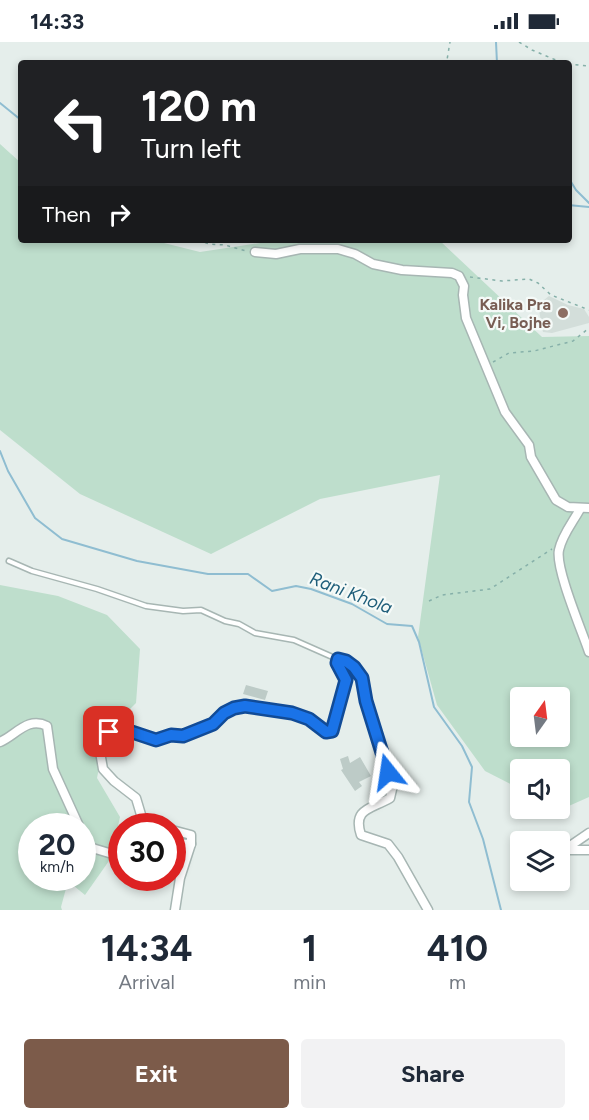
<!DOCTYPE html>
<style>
:root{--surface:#fff;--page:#f2f2f3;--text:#1f2937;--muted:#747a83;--accent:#7c5b4a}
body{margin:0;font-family:Figtree,sans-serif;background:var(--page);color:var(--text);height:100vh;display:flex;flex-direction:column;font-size:22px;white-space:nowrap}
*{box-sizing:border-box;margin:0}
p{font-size:20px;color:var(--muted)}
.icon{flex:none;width:33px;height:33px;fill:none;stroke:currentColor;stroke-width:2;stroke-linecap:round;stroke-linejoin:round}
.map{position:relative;height:868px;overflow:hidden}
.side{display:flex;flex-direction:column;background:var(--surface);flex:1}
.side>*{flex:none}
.guide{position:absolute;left:18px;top:18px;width:554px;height:183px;border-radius:6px;box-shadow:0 3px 9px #0003;background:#202124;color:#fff;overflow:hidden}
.needle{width:39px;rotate:14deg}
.controls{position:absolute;left:510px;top:645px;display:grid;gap:12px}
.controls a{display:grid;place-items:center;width:60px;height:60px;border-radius:6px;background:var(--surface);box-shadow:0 3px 9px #0003;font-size:30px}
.speed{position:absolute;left:18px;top:771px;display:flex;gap:12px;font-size:30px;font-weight:700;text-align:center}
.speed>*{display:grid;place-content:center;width:78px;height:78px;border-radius:50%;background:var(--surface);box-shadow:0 3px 9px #0003;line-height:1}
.speed small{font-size:15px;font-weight:400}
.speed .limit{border:9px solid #d22;background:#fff;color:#111}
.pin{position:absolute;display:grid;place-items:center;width:51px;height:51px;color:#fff;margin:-26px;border-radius:12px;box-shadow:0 3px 9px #0006}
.me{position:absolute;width:66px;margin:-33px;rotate:345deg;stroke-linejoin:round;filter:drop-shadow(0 0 4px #0008)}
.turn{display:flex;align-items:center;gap:21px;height:126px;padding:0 24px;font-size:27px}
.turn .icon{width:78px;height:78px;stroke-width:2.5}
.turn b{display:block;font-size:42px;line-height:51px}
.then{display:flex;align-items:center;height:57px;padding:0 24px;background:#0003;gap:12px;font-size:22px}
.eta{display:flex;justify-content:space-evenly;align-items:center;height:102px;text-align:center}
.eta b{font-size:36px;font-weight:700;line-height:42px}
.cta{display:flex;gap:12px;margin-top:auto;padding:12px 24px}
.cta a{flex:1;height:69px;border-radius:6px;background:var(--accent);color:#fff;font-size:24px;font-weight:700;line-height:69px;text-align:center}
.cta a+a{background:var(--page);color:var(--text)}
.status{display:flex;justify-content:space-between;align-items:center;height:42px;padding:0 30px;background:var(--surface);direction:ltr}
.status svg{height:16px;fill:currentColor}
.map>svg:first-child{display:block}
.built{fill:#d3deda}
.green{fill:#bedecc;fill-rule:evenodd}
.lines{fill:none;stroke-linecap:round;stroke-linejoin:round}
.stream{stroke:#8fbdd1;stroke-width:2}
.building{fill:#bdcbc7}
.service-casing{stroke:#a7b6b3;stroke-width:7}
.minor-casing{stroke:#a7b6b3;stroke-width:11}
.path{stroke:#86b0a9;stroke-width:1.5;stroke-dasharray:3 4.5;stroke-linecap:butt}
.service{stroke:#fff;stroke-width:4}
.minor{stroke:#fff;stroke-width:8}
.route-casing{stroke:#114b97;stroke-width:15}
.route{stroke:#1a73e8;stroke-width:10}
.education-dot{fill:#8d6e63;stroke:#f5faf8;stroke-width:2}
.labels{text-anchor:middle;stroke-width:4.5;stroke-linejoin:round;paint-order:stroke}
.education-label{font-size:16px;font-weight:bold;fill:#785e54;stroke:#f5faf8;text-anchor:end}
.water-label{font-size:18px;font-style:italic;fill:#1f5e7a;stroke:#f5faf8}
</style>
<div class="status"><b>14:33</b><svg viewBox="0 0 49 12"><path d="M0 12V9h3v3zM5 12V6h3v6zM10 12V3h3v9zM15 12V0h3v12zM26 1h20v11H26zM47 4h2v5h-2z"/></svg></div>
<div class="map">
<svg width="589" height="868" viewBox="0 0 589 868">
<rect width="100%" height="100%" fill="#e5eeeb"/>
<path class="built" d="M549,254l19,9 16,4 5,8v6l-37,10 -9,-1 -5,-27z"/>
<g class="green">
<path d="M0,102l21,19v77h131l48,12 80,-12h159l103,97 47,-1v461l-27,12 -2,-1v-38h-40v19l-35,-18 -48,-66 -19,-68 22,-162 -120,24 -109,55 -131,-60 -80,-64zM520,656h40v38h-40z"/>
<path d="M0,543l58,11 49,19 33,34 -4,54 -30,30 -9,45 23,39 -9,41 -26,37 -17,-14 -7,26 1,3h-62zM32,784h50v52h-50z"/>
</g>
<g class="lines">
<g class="stream">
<path d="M496,0l1,21"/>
<path d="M0,61l21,17"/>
<path d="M568,135l8,13 13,13"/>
<path d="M568,163l21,2"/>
<path d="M0,409l8,20 27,47 27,21 75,22 71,13h40l24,17 24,-5 15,3 41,15 35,20 25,2 7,16 15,65 28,39 10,21 -3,35 14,37 18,71"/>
</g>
</g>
<g class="building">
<path d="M246,643l22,6 -3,9 -22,-6z"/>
<path d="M348,714l2,7 10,-6 11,19 -12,6 3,4 -7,5 -14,-21 2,-1 -3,-10z"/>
</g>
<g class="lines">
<g class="service-casing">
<path id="service" d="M9,519l23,10 65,18 49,17 37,5 18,-1 24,11 14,3 16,9 39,7 43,19"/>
</g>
<g class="minor-casing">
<g id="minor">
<path d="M255,210l21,2 24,-5h38l17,5 18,10 29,6 50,3 7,3 5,10 -1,9 3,23 39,94 24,33 2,12 25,43 12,7 21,1"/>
<path d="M580,467c-7,13 -18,26 -21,41 -4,18 23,81 30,102"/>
<path d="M0,700c16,-7 28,-26 47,-16l6,43 26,57"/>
<path d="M160,784l-18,-8 -6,-20 -22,-17 -11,-12 -4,-23 10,-14 17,-2 30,10 15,-5 12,1 30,-12 11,-11 10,-5 11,-2 47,7 17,6 17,13 6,-1 14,-51 -9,-17 1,-4 8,2 8,6 8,11 4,23 27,84 -3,13c-18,11 -38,10 -29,37l27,9 10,13 30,53"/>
<path d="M172,788l19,5v9l-11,34 -5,32"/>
<path d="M589,791l-19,13v4h19"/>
<path d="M82,793l7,12 20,6 13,-1"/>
<path d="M172,801l19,1"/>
</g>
</g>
<g class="path">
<path d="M519,0l13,8 31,13"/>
<path d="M442,21l5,-3 3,-18"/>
<path d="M568,22l21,2"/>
<path d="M198,198l11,4 16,1 21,6"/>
<path d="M470,235l32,4 27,-2 9,4 13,12 38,15"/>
<path d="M493,320l16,-9 25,-2 39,-10 16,-13"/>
<path d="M429,559l13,-6 48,-6 62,-40"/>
</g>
<use href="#service" class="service"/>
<use href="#minor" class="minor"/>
</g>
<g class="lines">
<g class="route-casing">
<path id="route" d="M109,690l17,-2 30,10 15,-5 12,1 30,-12 11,-11 10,-5 11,-2 47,7 17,6 17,13 6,-1 14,-51 -9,-17 1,-4 8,2 8,6 8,11 4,23 22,71"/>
</g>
<use href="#route" class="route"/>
</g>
<circle class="education-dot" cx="563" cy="271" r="6"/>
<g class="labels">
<g class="education-label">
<text x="551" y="268">Kalika Pra<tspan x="551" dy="18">Vi, Bojhe</tspan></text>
</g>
<g class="water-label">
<text transform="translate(351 551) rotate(21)" y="6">Rani Khola</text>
</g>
</g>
</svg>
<div class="controls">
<a><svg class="needle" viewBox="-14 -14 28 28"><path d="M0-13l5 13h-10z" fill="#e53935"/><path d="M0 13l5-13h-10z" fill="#747a83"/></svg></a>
<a><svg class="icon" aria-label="sound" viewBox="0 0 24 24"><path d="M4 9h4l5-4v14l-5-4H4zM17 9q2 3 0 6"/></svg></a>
<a><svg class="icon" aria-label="layers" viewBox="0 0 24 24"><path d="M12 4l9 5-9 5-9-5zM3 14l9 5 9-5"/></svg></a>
</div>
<div class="speed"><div>20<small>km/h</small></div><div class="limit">30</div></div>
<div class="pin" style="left:109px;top:690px;background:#d93025"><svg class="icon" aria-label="arrive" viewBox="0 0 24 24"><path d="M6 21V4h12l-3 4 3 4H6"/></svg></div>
<svg class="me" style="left:388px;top:730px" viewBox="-20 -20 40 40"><path d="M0-17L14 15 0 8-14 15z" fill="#1a73e8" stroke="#fff" stroke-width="4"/></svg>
<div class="guide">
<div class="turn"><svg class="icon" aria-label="left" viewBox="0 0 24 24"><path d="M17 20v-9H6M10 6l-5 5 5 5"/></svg><div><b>120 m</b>Turn left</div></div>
<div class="then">Then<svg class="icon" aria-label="right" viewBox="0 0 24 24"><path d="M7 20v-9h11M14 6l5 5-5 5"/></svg></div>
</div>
</div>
<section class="side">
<div class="eta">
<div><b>14:34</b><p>Arrival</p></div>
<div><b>1</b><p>min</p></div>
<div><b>410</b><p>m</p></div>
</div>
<div class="cta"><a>Exit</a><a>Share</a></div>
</section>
